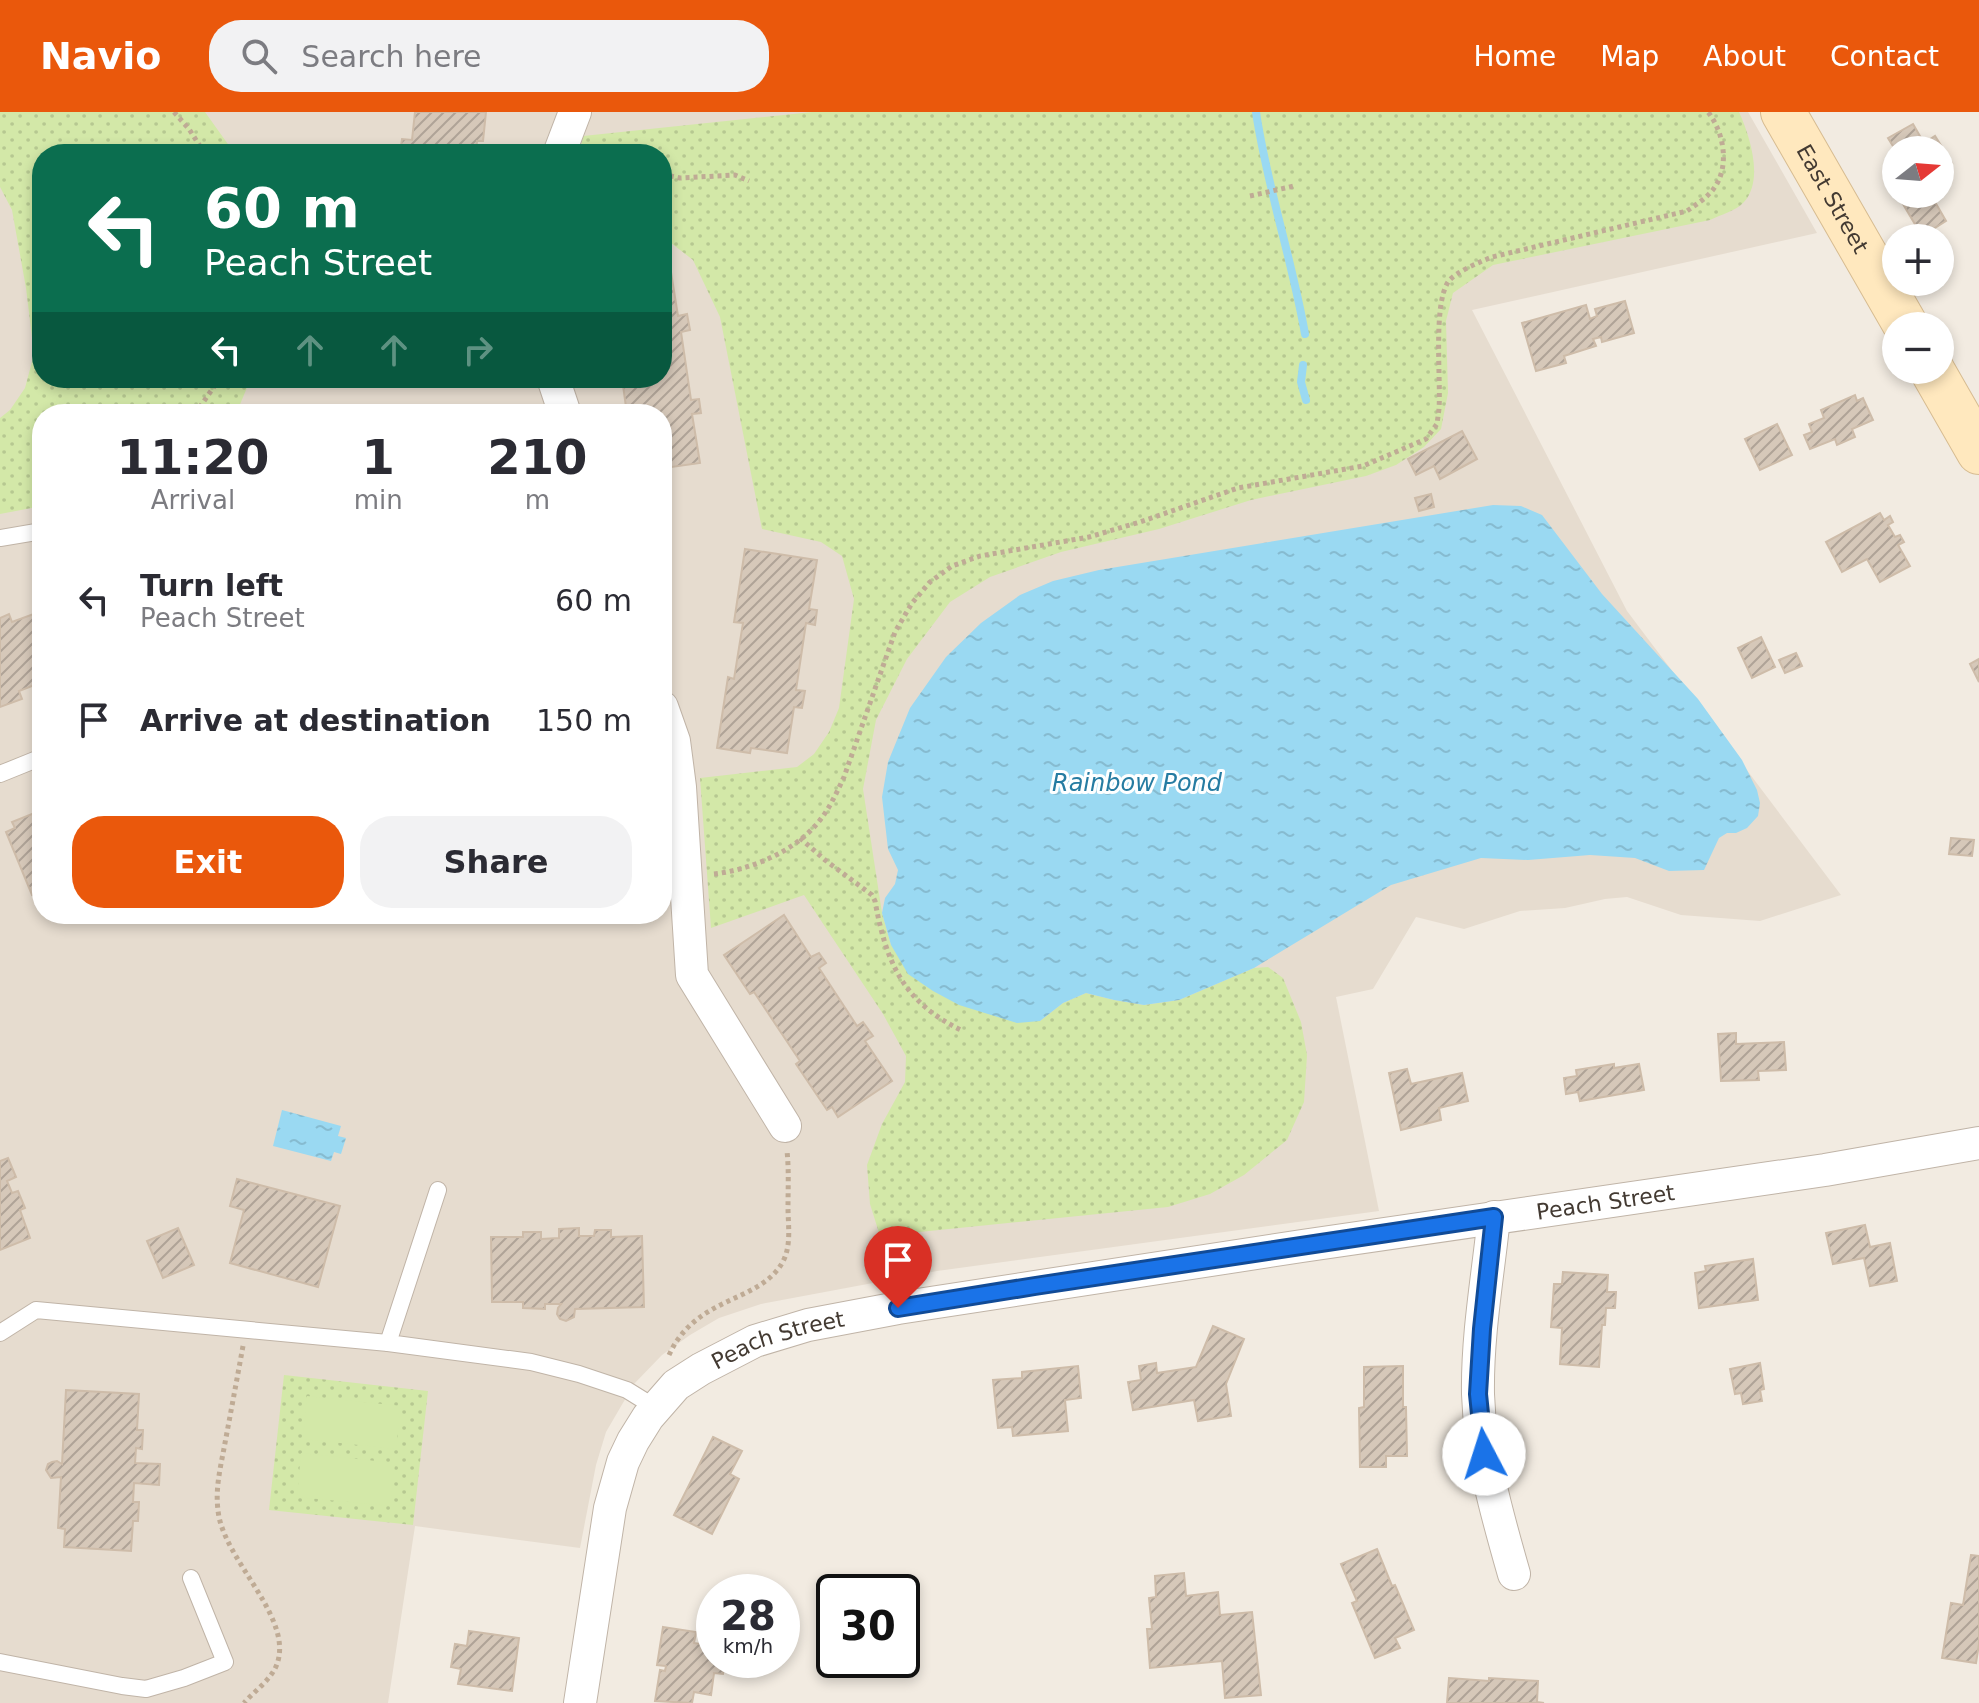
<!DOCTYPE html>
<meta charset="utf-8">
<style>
:root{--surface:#fff;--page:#f2f2f3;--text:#2b2b33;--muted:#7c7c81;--accent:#ea580c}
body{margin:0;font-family:"DejaVu Sans",sans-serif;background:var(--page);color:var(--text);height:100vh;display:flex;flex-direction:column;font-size:30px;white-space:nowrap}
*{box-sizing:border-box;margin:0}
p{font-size:26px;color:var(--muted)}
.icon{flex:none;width:44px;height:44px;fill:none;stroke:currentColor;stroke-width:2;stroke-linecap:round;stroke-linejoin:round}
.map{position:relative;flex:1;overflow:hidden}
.panel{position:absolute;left:32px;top:292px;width:640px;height:520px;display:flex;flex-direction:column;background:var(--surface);border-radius:32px;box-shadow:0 4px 12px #0003}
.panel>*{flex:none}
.banner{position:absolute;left:32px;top:32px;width:640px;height:244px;border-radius:32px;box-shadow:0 4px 12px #0003;background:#0b6e4f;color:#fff;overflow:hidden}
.needle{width:52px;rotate:73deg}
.buttons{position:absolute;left:1882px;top:24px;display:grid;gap:16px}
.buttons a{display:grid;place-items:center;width:72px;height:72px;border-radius:50%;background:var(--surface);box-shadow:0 4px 12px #0003;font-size:40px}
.speed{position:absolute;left:696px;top:1462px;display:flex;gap:16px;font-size:40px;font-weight:700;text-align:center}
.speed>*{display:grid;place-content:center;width:104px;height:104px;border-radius:50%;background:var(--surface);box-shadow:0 4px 12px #0003;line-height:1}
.speed small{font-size:20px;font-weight:400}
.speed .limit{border:4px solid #111;border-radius:12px;background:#fff;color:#111}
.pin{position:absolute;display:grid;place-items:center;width:68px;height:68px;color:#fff;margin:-82px -34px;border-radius:50% 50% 50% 0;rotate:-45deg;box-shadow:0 0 8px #0007}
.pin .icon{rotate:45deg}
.me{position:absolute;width:88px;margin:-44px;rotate:355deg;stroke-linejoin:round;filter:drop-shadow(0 0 6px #0008)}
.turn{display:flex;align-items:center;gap:28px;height:168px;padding:0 40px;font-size:36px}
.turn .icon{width:104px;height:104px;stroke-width:2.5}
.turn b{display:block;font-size:56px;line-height:68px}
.lanes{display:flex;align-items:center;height:76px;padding:0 40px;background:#0003;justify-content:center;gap:40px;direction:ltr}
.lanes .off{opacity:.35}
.eta{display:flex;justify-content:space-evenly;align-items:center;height:136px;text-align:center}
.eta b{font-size:48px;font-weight:700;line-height:56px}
.cta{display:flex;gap:16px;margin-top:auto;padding:16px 40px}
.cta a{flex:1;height:92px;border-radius:32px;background:var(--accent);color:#fff;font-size:32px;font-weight:700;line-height:92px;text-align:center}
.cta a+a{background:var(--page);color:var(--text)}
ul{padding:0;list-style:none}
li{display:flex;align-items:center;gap:24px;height:120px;padding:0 40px}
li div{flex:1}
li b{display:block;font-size:30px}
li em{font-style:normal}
header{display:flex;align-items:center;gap:48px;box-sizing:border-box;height:112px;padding:0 40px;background:var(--accent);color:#fff}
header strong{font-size:38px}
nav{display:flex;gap:44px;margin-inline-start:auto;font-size:28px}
.search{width:560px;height:72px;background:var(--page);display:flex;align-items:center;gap:20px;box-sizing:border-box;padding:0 28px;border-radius:32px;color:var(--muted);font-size:30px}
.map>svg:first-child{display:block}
.residential{fill:#e6dccf;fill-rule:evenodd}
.green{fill:url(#green-dots)}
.pitch{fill:#d3e8a8}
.water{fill:url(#water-ripples)}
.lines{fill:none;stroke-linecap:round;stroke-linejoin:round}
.stream{stroke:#9ad9f2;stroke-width:8}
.building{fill:url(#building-hatch);stroke:#cebca9;stroke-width:2}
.service-casing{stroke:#c0b4a7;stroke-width:18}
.minor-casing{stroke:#c0b4a7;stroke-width:34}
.secondary-casing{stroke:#d7bc91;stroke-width:46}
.path{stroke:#bfab95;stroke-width:5;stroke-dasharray:4 4;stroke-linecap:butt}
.service{stroke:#fff;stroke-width:16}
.minor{stroke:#fff;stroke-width:32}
.secondary{stroke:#ffe8be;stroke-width:44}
.route-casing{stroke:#114b97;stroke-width:20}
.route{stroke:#1a73e8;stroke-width:14}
.labels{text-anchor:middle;stroke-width:6;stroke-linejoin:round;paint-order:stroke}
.street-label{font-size:22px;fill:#433a32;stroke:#fff}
.water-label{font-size:24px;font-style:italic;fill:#267ca2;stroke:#fff}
</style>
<header>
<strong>Navio</strong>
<div class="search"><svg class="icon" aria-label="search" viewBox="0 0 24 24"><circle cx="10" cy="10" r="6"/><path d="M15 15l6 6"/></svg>Search here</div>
<nav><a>Home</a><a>Map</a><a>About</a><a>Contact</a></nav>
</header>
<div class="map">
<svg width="1979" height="1591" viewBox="0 0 1979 1591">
<defs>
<pattern id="green-dots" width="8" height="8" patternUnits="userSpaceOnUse" patternTransform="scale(2)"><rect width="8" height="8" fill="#d3e8a8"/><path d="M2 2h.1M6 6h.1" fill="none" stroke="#b6c891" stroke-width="1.8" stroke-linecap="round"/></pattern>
<pattern id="water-ripples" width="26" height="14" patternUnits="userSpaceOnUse" patternTransform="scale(2)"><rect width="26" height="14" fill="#9ad9f2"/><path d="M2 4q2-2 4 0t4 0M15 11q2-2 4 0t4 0" fill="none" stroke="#86bbd0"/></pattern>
<pattern id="building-hatch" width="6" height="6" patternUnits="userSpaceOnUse" patternTransform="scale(2)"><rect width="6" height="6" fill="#d6c8b9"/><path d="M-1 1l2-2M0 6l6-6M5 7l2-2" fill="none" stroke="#afa397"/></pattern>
</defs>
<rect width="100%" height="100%" fill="#f2ebe1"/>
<path class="residential" d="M0,0h1748l69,121 -345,77 155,301 214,284 -81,26 -79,-6 -54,-18 -22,2 -40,9 -45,3 -56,18 -48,-12 -43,72 -37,8 43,214 -442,60 -176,33 -42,14 -29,17 -28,20 -28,29 -28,48 -10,33 -16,83 -165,-22 -27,177h-388zM42,42h620v224h-620zM42,302h620v500h-620z"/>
<g class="green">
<path d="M0,0h205l30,42h-193v224h209l-15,36h-194v92l-42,8v-96l10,-8 15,-22 9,-34 -8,-66 -14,-78 -12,-23z"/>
<path d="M812,0h927c11,24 25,68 5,90 -8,9 -24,13 -34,18l-217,45 -40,28 -7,28 2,72 -7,36 -17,18 -28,18 -30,11 -115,24 -92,29 -98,23 -71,25 -40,25 -43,57 -31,61 -13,69 19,124 9,32 149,76 23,-18 23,-10 28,7 30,5 35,-5 75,-32 14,-1 15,11 18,44 6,33 -3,47 -17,38 -43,35 -34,19 -42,13 -288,29 -10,-32 -3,-39 15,-41 23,-42 1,-26 -23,-42 -79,-119 -93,33 -11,-150 97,-11 17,-13 15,-22 10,-24 15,-109 -12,-43 -21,-14 -59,-13 -42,-212 -27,-57 -31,-24v-82h-83l4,-18z"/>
<path d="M284,1263l144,16 -15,134 -144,-15z"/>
</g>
<g class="pitch">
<path d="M307,1284l94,10 -5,43 -93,-10z"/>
<path d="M301,1341l94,10 -5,43 -93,-9z"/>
</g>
<g class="water">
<path d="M1493,393l28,1 21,9 60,79 96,105 44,61 15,30 3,13 -2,13 -11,12 -11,5h-9l-8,5 -15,32 -35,1 -34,-13 -45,-3 -62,5 -47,-2 -90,27 -137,83 -75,32 -35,5 -30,-5 -28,-7 -23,10 -23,18 -23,2 -58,-18 -26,-14 -25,-17 -17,-29 -9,-32 3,-15 10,-14 3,-14 -10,-21 -6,-52 6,-35 22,-54 36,-51 35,-34 39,-28 33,-14 46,-11z"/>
<path d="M282,998l59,16 -3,10 8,2 -5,16 -7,-2 -3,9 -58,-15z"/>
</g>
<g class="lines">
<g class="stream">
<path d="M1256,0c11,75 36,147 49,222"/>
<path d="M1303,253l-2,17 5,18"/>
</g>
</g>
<g class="building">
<path d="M415,0h71l-3,29h-6l-1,13 -76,-1 2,-14 10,1z"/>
<path d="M1913,12l11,19 11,-7 17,27 -12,7v-20l-44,1 -8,-13z"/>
<path d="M1897,82h35l-1,1 15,26 -24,15z"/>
<path d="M670,154l8,50 9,-2 3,16 -9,2 10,68 8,-1 2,14 -9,1 8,49 -36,5 1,4 -3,1v-59h-45l-1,-5 10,-2 -4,-29h40v-110z"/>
<path d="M1625,189l9,32 -32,9 -1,-5 -8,2 3,7 -32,10 2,7 -30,8 -14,-48 64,-18 4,14 7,-3 -2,-7z"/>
<path d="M1855,283l2,6 6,-3 10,22 -21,9 3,8 -18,8 -2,-6 -25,10 -6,-14 8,-3 -3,-8 15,-6 -3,-8z"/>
<path d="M1777,312l15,31 -32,15 -15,-31z"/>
<path d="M1462,319l15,28 -37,20 -6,-13 -18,9 -8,-16z"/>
<path d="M1431,382l3,13 -15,4 -4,-13z"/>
<path d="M1880,401l4,7 6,-4 3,6 -5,3 7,12 5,-2 4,7 -6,3 12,21 -30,16 -13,-23 -25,13 -16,-30z"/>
<path d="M745,437l72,11 -8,49 8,1 -2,15 -9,-2 -10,67 9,1 -3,17 -8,-1 -7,46 -36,-5 -1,5 -33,-5 11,-71 6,2 9,-56 -9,-1z"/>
<path d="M42,499v71l-23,9 3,8 -22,8v-89l9,-4 3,8z"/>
<path d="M1761,525l14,30 -23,11 -14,-30z"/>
<path d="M1796,541l6,13 -17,7 -6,-13z"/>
<path d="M1979,547v23l-9,-18z"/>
<path d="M42,698v81l-10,4 -26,-63 9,-4 -3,-6z"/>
<path d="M1951,726l23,2 -2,16 -23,-2z"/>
<path d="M784,803l27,42 8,-4 7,10 -7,5 38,58 6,-4 10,14 -8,5 27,40 -54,36 -6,-10 -5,3 -31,-46 4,-3 -46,-69 -4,2 -26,-39z"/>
<path d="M1736,921v11l48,-2 2,28 -28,1 1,9 -38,1 -3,-47z"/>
<path d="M1614,952v4l25,-4 5,26 -64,11 -2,-9 -12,2 -2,-16 13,-2 -1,-6z"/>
<path d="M1407,957l4,15 51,-11 6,28 -29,7 2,12 -40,10 -12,-57z"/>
<path d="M8,1046l8,19 -9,4 5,12 6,-2 7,17 -5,2 10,28 -30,12v-89z"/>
<path d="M237,1067l103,27 -22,81 -88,-24 14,-53 -14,-4z"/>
<path d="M1865,1113l5,22 20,-4 7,38 -27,5 -6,-28 -31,6 -7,-31z"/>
<path d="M178,1116l16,37 -31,13 -16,-37z"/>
<path d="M579,1116v8h15l1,-6h16v7l31,-1 2,71 -69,2 -1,8 -8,4 -6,-2 -3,-5 1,-6 3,-4h-16v5l-22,-1v-6h-31l-1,-65h32v-5h18v7l18,-1v-9z"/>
<path d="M1753,1147l5,41 -59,8 -4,-35 11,-2 -1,-5z"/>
<path d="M1563,1160l45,3 -1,17h9l-1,16h-9l-1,17h-3l-3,42 -39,-3 2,-36 -11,-1 3,-43h8z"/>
<path d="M1213,1214l31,13 -18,45 5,32 -33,5 -4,-21 -61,10 -5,-28 13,-2 -2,-14 17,-3 1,10 39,-6z"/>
<path d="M1760,1251l4,26 -4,1 2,11 -19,3 -2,-11 -6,1 -5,-25z"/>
<path d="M1078,1254l3,32 -16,2 3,31 -55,5 -1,-9 -14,1 -5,-48 29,-2v-6z"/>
<path d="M1403,1254v41h3l1,49h-21v11h-26l-1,-59 5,-1v-40z"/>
<path d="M66,1278l73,4 -2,36h6l-1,19 -6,-1 -1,15 25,1 -1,21 -25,-2 -1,19h6l-1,19h-5l-2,30 -67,-4 1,-18 -7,-1 3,-51 -10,1 -5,-8 2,-6 4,-2 5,-1 5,3z"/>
<path d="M713,1325l29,14 -12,23 9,5 -27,55 -38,-19z"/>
<path d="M1377,1437l15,37 3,-1 19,45 -19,8 5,10 -25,10 -23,-55 5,-2 -16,-37z"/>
<path d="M1971,1443l8,1v88l-3,19 -34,-5 9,-55 12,2z"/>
<path d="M1184,1461l2,23 32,-4 2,23 32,-3 9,83 -36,3 -3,-37 -72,7 -3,-39h5l-3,-31 7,-1 -1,-21z"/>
<path d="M663,1515l33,5 -2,11 20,3v14h11l-2,14 -9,-1 -3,22 -17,-3 -2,11 -37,-2 5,-31 5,1 1,-5 -9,-1z"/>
<path d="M469,1519l50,7 -7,53 -54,-7 3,-15 -10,-2 4,-23 12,2z"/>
<path d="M1449,1566l40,3v-3l49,3 -1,21 7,1h-97z"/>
</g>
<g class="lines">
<g class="service-casing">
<g id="service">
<path d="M0,426l42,-7"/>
<path d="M0,662l42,-17"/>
<path d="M438,1078l-50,153 143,19 48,12 48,16 29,18"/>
<path d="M0,1221l36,-23 352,33"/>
<path d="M0,1550l122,24 24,3 38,-11 41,-16 -34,-84"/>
</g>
</g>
<g class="minor-casing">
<g id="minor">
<path d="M559,42l16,-42"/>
<path d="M553,266l12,36"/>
<path d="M662,595l12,34 6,46 12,188 93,151"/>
<path d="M1494,1105c-6,58 -17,118 -16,177 2,61 19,121 36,180"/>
<path id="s1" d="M580,1591l30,-195 13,-46 10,-21 15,-24 28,-32 25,-16 54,-28 53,-16 90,-17 404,-62 523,-76 154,-27"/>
</g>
</g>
<g class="secondary-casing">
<g id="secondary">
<path id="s2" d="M1783,0l123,214"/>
<path d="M1932,258l47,82"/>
</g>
</g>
<g class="path">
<path d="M174,0l15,17 16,25"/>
<path d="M590,38l14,4"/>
<path d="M662,62l18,4 55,-3 14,6"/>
<path d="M1250,84l44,-10"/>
<path d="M195,302l25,-36"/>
<path d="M800,726l25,22 47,35 3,6c11,61 28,101 86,129"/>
<path d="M714,762c35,-4 77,-21 101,-48 13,-14 21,-32 29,-49l51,-145 17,-29 18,-21 22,-16 28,-10 109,-19 51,-15 98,-34 125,-22 63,-27 11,-15 2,-15c2,-31 -6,-103 9,-127 7,-10 32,-20 44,-25l195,-46c7,-5 15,-10 21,-16 23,-21 18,-60 0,-83"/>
<path d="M243,1234c-6,33 -12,65 -18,97 -4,22 -10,45 -7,67 4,48 73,104 60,151 -5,18 -23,29 -34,42"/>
<path d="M669,1243c9,-20 23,-34 42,-45 25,-15 62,-23 74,-53 6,-16 3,-33 3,-50 0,-18 1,-37 -1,-56"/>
</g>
<use href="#service" class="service"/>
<use href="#minor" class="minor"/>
<use href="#secondary" class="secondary"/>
</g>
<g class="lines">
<g class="route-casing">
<path id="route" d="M898,1196l137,-22 459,-69 -12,112 -4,65 6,60"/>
</g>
<use href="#route" class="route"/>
</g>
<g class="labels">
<g class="street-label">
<text dy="8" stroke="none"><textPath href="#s2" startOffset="100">East Street</textPath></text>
<text dy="8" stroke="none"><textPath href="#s1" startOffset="1292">Peach Street</textPath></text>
<text dy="8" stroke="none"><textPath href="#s1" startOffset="452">Peach Street</textPath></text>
</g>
<g class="water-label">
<text x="1137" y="679">Rainbow Pond</text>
</g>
</g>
</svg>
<div class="buttons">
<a><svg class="needle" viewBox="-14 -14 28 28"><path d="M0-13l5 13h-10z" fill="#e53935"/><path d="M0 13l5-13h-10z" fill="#7c7c81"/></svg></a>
<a>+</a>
<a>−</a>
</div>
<div class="speed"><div>28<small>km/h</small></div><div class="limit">30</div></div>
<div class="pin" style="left:898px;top:1196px;background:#d93025"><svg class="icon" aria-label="arrive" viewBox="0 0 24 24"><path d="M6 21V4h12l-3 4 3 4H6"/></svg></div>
<svg class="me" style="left:1484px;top:1342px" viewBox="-20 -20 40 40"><circle r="19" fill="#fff"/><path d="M0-13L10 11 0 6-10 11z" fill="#1a73e8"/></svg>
<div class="banner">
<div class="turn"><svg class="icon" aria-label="left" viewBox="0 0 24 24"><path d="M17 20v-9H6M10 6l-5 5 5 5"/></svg><div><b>60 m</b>Peach Street</div></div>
<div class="lanes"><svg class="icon" aria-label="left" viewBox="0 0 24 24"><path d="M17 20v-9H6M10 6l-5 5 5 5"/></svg><svg class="icon off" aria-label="ahead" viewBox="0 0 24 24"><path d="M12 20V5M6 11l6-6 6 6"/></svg><svg class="icon off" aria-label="ahead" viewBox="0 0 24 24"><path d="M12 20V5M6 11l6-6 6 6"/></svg><svg class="icon off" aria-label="right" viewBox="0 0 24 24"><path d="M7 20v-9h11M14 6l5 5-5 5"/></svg></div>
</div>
<section class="panel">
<div class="eta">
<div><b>11:20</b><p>Arrival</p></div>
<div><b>1</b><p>min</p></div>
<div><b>210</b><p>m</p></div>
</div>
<ul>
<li><svg class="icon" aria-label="left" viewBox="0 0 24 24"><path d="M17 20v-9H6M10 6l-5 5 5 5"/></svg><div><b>Turn left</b><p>Peach Street</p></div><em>60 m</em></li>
<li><svg class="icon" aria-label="arrive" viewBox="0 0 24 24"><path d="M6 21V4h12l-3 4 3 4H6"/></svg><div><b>Arrive at destination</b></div><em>150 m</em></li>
</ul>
<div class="cta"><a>Exit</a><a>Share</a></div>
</section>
</div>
